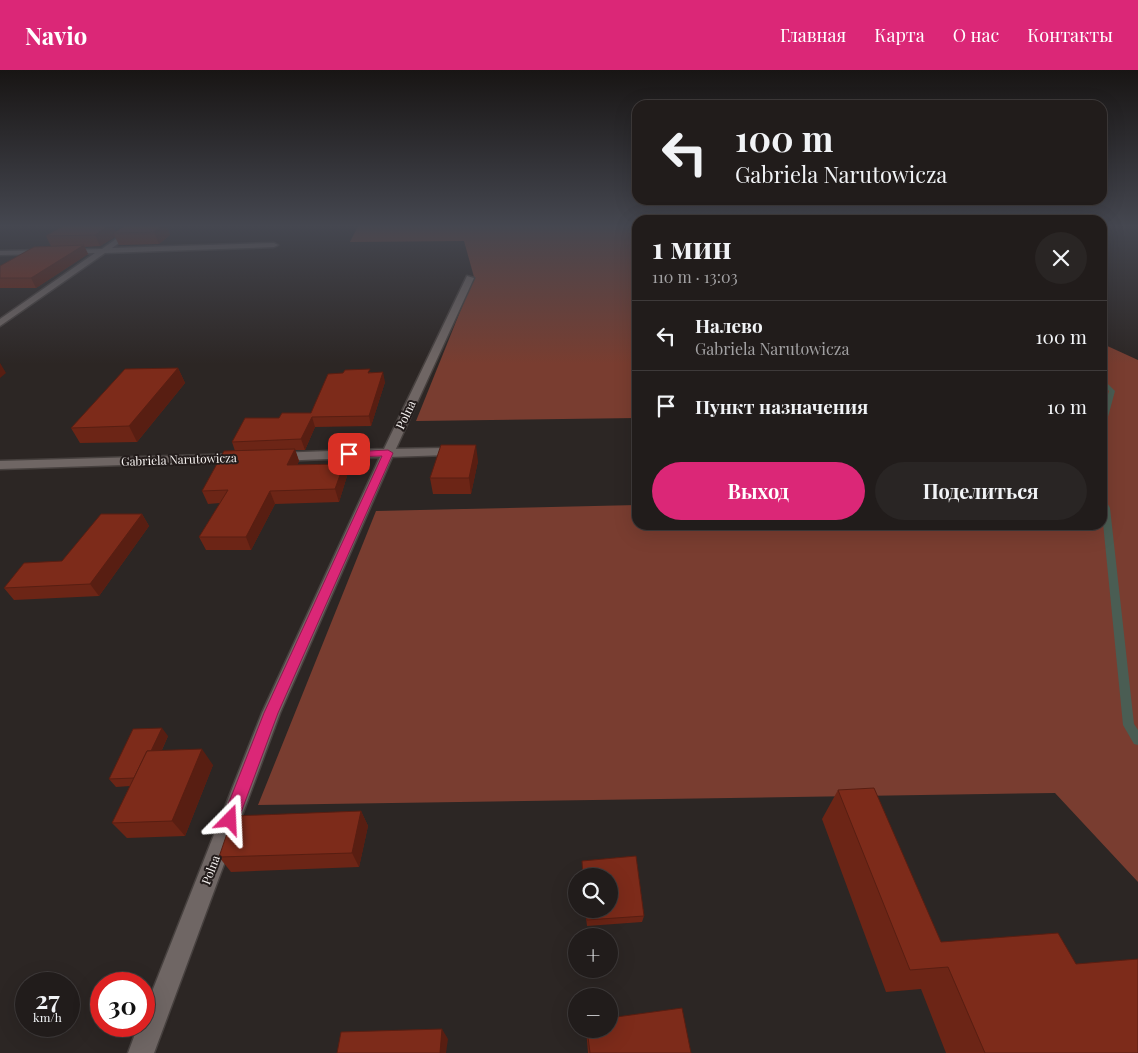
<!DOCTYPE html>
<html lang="ru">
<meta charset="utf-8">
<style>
:root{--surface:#211c1b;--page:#292524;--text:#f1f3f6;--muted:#a2a1a3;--line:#3e3a3a;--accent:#db2777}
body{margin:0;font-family:"Playfair Display",serif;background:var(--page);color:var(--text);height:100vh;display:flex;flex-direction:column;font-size:19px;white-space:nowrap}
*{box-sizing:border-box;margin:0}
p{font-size:16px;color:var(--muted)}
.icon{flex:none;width:28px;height:28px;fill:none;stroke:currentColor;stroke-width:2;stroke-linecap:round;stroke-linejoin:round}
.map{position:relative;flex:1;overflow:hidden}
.details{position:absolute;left:632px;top:145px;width:475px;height:315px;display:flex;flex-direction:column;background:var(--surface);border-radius:15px;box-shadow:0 5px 20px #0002,0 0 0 1px var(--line)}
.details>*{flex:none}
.hud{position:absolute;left:632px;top:30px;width:475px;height:105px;border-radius:15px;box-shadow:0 5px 20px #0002,0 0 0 1px var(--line);background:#211c1b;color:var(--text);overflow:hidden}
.controls{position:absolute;left:568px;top:798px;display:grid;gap:10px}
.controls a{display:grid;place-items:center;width:50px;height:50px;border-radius:50%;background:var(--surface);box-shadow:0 5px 20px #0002,0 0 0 1px var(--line);font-size:25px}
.speed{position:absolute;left:15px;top:902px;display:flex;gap:10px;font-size:25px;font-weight:700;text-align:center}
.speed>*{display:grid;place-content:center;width:65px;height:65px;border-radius:50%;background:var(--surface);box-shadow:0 5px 20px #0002,0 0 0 1px var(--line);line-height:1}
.speed small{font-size:12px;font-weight:400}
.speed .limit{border:8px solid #d22;background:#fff;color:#111}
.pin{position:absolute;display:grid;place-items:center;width:42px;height:42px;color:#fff;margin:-21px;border-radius:10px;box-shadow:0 2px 8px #0006}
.me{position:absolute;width:55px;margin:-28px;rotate:21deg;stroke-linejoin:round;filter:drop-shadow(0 0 4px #0008)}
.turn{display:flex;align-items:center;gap:18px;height:105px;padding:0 20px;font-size:22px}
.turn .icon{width:65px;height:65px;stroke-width:2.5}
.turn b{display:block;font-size:35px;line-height:42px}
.round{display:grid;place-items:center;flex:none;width:52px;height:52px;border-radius:26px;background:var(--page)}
.headline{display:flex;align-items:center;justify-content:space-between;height:85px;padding:0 20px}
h1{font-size:30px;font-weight:700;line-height:38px}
.cta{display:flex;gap:10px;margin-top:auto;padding:10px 20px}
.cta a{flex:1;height:58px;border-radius:30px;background:var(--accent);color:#fff;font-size:20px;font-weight:700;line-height:58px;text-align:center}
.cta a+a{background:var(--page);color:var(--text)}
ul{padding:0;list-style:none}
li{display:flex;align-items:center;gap:15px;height:70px;padding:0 20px;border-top:1px solid var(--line)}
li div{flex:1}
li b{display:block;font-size:19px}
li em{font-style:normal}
header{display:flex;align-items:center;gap:30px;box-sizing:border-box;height:70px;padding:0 25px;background:var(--accent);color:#fff}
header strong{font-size:24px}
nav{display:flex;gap:28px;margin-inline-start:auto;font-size:18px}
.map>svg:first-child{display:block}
.green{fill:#793d30}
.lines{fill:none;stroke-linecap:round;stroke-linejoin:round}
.stream{fill:#4a5d53;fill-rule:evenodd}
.lane-casing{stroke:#47413f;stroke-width:3}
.street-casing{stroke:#47413f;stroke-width:3}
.lane{fill:#6f6664;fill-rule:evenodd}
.street{fill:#6f6664;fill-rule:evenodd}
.wall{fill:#6c2516}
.shaded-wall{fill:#581e12}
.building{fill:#7d2b1a;stroke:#581e12}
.route{fill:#db2777;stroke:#8e194d}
.labels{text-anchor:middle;stroke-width:4;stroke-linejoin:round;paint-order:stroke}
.street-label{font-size:12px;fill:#f7f3f1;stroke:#231c1b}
</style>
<header>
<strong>Navio</strong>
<nav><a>Главная</a><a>Карта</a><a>О нас</a><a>Контакты</a></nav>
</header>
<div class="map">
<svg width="1138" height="983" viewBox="0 0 1138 983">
<rect width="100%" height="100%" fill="#2c2624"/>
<g class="green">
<path d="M358,156h279v192l-221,3 58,-144 -10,-36 -114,1z"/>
<path d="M1103,274l35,16v522l-83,-89 -797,12 118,-294 261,-6 1,20h464z"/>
</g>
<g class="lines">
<g class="stream">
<path d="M1102,308l13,13 -10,37 -3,2v-16l7,-23 -7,-7z"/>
<path d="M1102,429h3l5,9 24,216 4,6v15l-4,-1 -11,-19 -21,-212z"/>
</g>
<g class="lane-casing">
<path id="lane" d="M444,378l6,4 -2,3 -60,2 -6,-4 6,-4z"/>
</g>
<g class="street-casing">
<g id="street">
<path d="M134,156h8l-30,22 162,-5 4,2 -4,2 -169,6 -105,73v-7l95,-66 -29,1h-3v-4l39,-1z"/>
<path d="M46,180v4h-3l-43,1v-4z"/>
<path d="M467,206l7,2 -80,175 -114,260 -126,340h-26l10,-27h6v-14l118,-299 118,-256 -104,4 -6,-4 6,-4 108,-4z"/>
<path d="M241,384l6,4 -2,3 -245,8v-8z"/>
</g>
</g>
<use href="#lane" class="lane"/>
<use href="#street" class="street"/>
</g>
<g class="wall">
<path d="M63,156h50l3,6 8,-6h43l3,9 -11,9 -40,1 -4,-8 -15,9 -16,1 4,7 -52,34h-36v-22l51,-20 -5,-10z"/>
<path d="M178,298l7,15 -48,59 -57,1 -9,-15z"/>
<path d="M370,302l15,10 -14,44 -56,1 -10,23h-10l4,11 -2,4 50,11 -8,26 -64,2 -24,46h-45l-7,-13 21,-34 -12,1 -6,-13 33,-40 -3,-9 47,-24 32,-5z"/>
<path d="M478,391l-7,33h-38l-3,-16z"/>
<path d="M142,444l7,12 -50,70 -85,4 -10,-12 58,-27z"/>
<path d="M168,666l-6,14 51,15 -28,71 -58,2 -15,-15 18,-37 -14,1 -7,-8z"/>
<path d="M838,720l103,152 135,22 62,89h-192l-25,-64 -35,3 -64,-173z"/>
<path d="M361,741l7,15 -9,41 -128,5 -12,-15z"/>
<path d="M636,786l8,60 -2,6 -55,4 -2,-17h24v-33h-26l-1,-15z"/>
<path d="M586,959h23l82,24h-103z"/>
</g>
<g class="shaded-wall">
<path d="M109,156h4l3,7h-2l1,4 -15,9 -5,-11z"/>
<path d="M162,156h5l3,9 -11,9 -5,-12z"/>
<path d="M84,175l4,9 -52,34 -5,-10z"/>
<path d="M0,293l6,10 -6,5z"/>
<path d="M178,298l7,15 -48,59 -8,-16z"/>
<path d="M383,302l2,10 -14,44 -2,-10z"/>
<path d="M312,347l3,10 -10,23 -4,-11z"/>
<path d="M476,375l2,16 -7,33 -2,-16z"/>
<path d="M295,379l4,12 -8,17 -4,-13z"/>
<path d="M344,394l3,12 -8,26 -4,-13z"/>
<path d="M270,421l5,13 -24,46 -5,-13z"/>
<path d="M142,444l7,12 -50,70 -9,-12z"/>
<path d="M162,658l6,8 -22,49 -7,-8z"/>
<path d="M202,679l11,16 -28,71 -13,-15z"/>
<path d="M361,741l7,15 -9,41 -7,-14z"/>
<path d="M442,959l6,10 -2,14h-6z"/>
</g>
<g class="building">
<path d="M63,156h46l-14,9 -49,1z"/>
<path d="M124,156h38l-8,6 -40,1z"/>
<path d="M84,175l-53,33h-31v-12l34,-19z"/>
<path d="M178,298l-49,58 -58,2 54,-59z"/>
<path d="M370,299l-2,4 15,-1 -14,44 -57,1 -11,22 -69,3 13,-24h34l3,-5h29l17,-39 15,-1 2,-3z"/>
<path d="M441,375h35l-7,33h-39z"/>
<path d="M295,379l-8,16 57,-1 -9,25 -65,2 -24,46h-47l29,-47 -26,1 22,-40z"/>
<path d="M101,444h41l-52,70 -86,4 20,-25 38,-2z"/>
<path d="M162,658l-11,23h-4l-13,27 -25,1 24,-50z"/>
<path d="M202,679l-30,72 -60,2 35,-72z"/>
<path d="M874,718l67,154 117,-9 18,31 62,-5v94h-153l-37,-86 -38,3 -72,-180z"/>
<path d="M361,741l-9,42 -133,4 14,-41z"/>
<path d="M636,786l8,60 -57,4 -1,-11h23v-33h-26l-1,-15z"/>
<path d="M682,938l9,45h-101l-3,-24h22v-11z"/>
<path d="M442,959l-2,24h-103l4,-21z"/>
</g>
<linearGradient id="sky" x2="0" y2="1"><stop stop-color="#181514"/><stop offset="0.53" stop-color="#454750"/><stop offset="1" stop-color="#454750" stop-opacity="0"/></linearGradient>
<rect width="1138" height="294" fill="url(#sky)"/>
<path class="route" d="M388,380l5,3 -115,260 -42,113 -6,2 -6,-2 -2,-6 42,-107 118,-257 -33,1 -5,-3 5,-2z"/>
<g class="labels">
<g class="street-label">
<text transform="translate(406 345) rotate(-65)" y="4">Polna</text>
<text transform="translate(179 390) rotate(-2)" y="4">Gabriela Narutowicza</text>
<text transform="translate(211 800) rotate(-69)" y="4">Polna</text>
</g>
</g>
</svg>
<div class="controls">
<a><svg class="icon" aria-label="search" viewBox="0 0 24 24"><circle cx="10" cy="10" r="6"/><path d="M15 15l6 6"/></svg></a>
<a>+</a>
<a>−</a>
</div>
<div class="speed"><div>27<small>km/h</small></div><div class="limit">30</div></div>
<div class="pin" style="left:349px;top:384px;background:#d93025"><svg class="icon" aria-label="arrive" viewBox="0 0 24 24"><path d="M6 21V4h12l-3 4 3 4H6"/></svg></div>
<svg class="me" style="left:230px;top:750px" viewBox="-20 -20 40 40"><path d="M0-17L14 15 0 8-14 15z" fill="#db2777" stroke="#fff" stroke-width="4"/></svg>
<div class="hud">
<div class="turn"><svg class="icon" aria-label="left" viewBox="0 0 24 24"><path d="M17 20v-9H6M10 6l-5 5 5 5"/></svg><div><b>100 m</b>Gabriela Narutowicza</div></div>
</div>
<section class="details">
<div class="headline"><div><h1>1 мин</h1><p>110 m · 13:03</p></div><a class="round"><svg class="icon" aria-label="close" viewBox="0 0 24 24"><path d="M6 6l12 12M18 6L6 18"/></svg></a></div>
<ul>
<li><svg class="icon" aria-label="left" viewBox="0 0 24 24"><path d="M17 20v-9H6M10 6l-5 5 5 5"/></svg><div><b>Налево</b><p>Gabriela Narutowicza</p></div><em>100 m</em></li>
<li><svg class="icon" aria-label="arrive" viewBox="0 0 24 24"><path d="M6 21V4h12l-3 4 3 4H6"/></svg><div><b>Пункт назначения</b></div><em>10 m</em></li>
</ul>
<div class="cta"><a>Выход</a><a>Поделиться</a></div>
</section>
</div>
